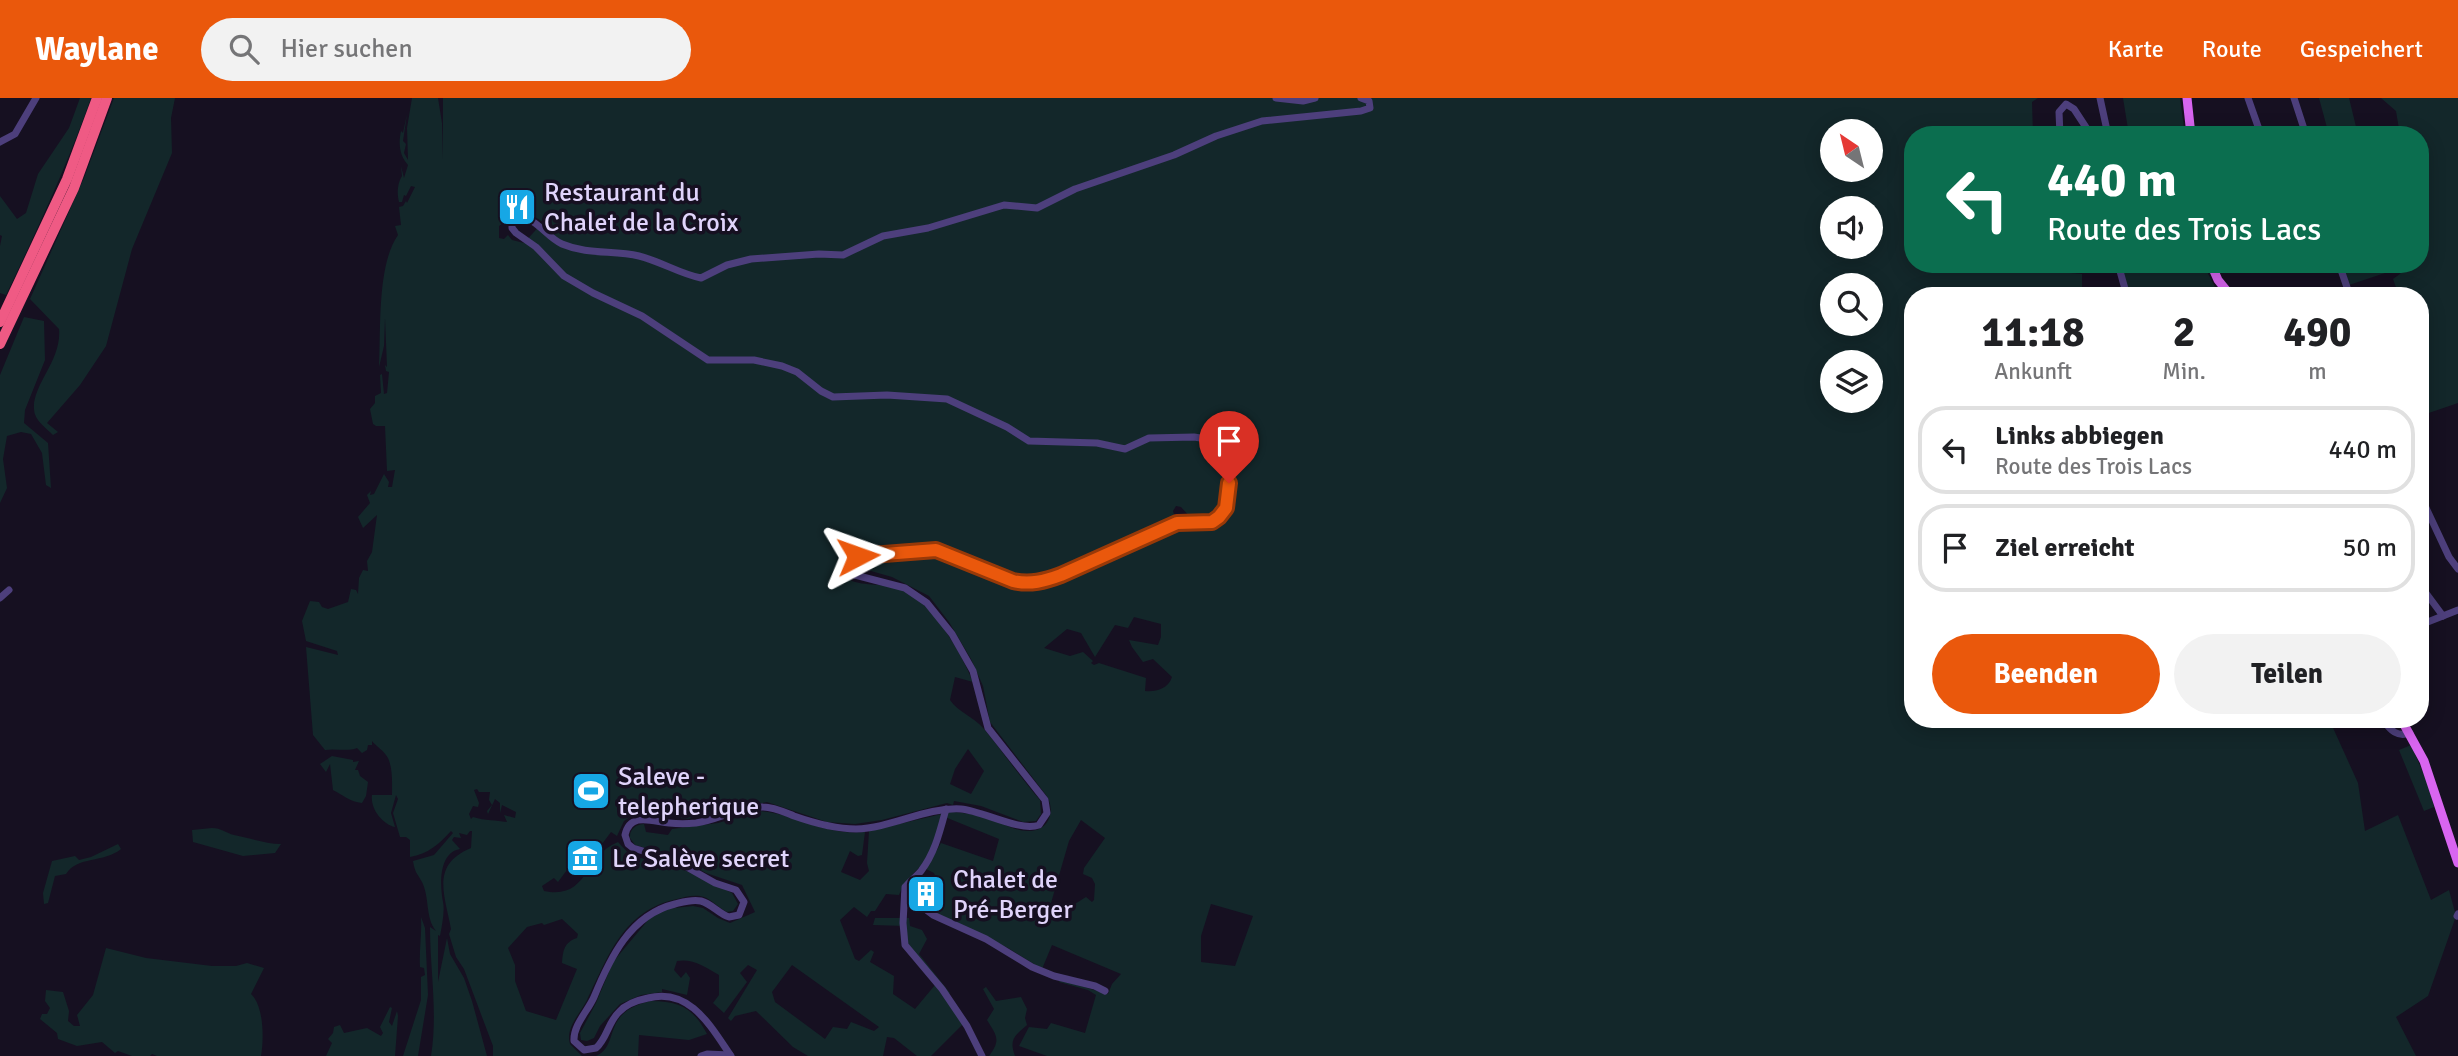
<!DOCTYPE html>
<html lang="de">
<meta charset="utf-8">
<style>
:root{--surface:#fff;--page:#f2f2f2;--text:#202124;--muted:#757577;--line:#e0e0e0;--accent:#ea580c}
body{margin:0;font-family:Signika,sans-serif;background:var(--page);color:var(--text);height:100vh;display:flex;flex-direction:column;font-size:26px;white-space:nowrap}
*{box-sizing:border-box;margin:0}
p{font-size:23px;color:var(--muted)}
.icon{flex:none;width:38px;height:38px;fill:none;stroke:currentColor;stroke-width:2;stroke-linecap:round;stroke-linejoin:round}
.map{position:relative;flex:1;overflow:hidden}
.details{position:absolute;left:1904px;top:189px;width:525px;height:441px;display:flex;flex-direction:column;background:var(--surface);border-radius:28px;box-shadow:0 4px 18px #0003}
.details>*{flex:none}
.hud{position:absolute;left:1904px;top:28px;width:525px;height:147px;border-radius:28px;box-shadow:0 4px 18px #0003;background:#0b6e4f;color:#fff;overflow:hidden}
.needle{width:46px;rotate:325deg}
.fabs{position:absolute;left:1820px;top:21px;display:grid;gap:14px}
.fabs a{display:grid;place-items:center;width:63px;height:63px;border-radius:50%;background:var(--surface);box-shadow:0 4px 18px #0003;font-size:35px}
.pin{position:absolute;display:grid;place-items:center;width:60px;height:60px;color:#fff;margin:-72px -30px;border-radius:50% 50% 50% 0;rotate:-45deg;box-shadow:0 0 7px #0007}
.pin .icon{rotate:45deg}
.me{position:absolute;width:77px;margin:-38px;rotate:86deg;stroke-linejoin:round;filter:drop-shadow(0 0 5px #0008)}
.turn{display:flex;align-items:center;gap:24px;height:147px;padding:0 28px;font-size:32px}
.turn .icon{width:91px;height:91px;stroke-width:2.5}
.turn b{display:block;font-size:49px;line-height:60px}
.eta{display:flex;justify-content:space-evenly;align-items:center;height:119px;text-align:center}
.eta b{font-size:42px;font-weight:800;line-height:49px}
.button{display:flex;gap:14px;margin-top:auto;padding:14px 28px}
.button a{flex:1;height:80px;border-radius:42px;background:var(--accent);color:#fff;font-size:28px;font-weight:800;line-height:80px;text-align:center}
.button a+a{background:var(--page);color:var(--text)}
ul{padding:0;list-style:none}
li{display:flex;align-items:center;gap:21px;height:88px;margin:0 14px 10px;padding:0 14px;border:4px solid var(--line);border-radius:28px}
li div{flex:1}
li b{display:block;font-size:26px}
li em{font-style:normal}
header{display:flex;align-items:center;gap:42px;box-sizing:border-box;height:98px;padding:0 35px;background:var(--accent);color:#fff}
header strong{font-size:33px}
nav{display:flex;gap:38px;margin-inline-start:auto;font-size:24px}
.search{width:490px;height:63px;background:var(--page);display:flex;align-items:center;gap:18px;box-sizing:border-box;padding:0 24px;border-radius:38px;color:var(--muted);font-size:26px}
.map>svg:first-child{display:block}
.green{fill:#13272a;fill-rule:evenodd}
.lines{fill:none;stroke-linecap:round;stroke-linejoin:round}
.minor{stroke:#4d3f7c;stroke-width:7}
.major{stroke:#d865f0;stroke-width:9}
.highway{stroke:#ef5a84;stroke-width:10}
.route-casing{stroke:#983908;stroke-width:18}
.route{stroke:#ea580c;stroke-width:12}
.labels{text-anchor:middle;stroke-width:7;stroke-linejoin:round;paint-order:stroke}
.poi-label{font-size:26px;fill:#e0d4fb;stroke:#161021;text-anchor:start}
</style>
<header>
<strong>Waylane</strong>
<div class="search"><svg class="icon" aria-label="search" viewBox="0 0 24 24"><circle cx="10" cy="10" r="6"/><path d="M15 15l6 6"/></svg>Hier suchen</div>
<nav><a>Karte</a><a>Route</a><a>Gespeichert</a></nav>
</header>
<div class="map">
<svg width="2458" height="958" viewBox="0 0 2458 958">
<rect width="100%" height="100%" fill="#161021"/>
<g class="green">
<path d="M80,0h11c-24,68 -54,132 -85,197l-6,-2v-47l2,-10 -2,-1v-39l17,23 9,-6 12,-39 31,-46z"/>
<path d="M114,0h61l-4,20 1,35 -40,96 -26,97 -26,39 -33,38 11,9 -5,3c-7,-7 -19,-15 -19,-26 -2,-24 28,-49 25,-80l-29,-30 54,-121z"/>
<path d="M412,0h26l4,25 1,37v-62h1595l-6,4 1,33h-120v129h156l1,9 12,1v21l10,1h-179v423h416l29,64 7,48 33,-16 33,85 18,-10 7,26 -28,80 -32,21 20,39h-1369l-28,-10 10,-19 18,2 4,-6 34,10 11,-38 -8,-5 -29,-8 1,-2 48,14 4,-10 9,-10 -69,-29 -10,24 -34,-21 -72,-35 -28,-19v-8l6,-6 4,4 -9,9 24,14 10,-16 -10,-7 3,-6 -2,-5 -8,-4 15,-26 52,18 6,-22 -54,-22 2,-5c13,0 26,2 39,5 14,4 29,15 43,14 21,0 27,-22 17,-36l-56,-73 -7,-36 -12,-27 -22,-37 -20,-26 -37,-19 -35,-10v-4l11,1c14,-2 60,-13 70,-10 44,13 63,42 114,28l126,-55h32l10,-5 8,-10 5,-26 -4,-28 -12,-16 -6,3c14,14 24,62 1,72 -6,3 -16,1 -22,0l-9,-10 -5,-1 -3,5 2,7 -25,13 -2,-2 -100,47 -15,4 -19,-2 -83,-34 -33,5 -41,1 -11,13 1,13 5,5c17,6 36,1 53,10 29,14 56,62 68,91l-18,-5 -5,23c8,12 24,17 34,29 19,23 36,48 56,71l1,14 -5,7 -13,1 -42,-16 -27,-5 -1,4 -6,-2 -65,17 -27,4 -28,-2 -60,-20 -80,17 -50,-7 -13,9 -7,15 -6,-4 -9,12 -12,-5 -32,43 -4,-4 -12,8 2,5c45,9 39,-35 74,-49l14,15 32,4 12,5 56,27 6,11 -5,7 -6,1c-8,-4 -15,-12 -23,-15 -9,-3 -19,0 -27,2 -54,11 -69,58 -90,101 -7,14 -22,28 -17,44l12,12h-89v-10l-29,-77 -8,-12 -7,-23 2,-5c-6,-34 -21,-64 20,-81l1,-17h-2l-3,4 -8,-2 2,5 -7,-1 -2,3 8,9c-22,4 -20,37 -17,53 2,9 -1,23 -3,34l-2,-1v47l9,-44 3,16 14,24 8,23 15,55h-56c7,-43 -1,-86 -1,-129l6,4c-11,-14 -6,-33 -14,-49 -5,-9 -7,-9 -9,-21l21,-6 19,-22 -2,-2c-12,13 -23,23 -41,26v-17l-4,-3h-6l-7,-24 5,-14 -2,-4 -5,18 4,14c-13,-3 -25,-19 -23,-32h20c0,-12 1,-26 -4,-37 -4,-7 -12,-12 -16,-17v4h-4l-1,5 -5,3 -5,-5c-10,4 -21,0 -32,2l-12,-15 -7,-88 32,8 -1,-4 -31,-10 -4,-20 8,-20 9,1 3,5 6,2 20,-7 3,-13 5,1 2,4 1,-16 4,-8 5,1 -1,-10 5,-9 5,-37 -14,13 -5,-11 12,-14 -3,-8 4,-4 -1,4 4,-1 10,-20 5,8 -1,5h4l3,-17 -8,1 -2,-45h-9l-3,-2 -3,-15 5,-6v-7l6,-3 -1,-18 2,-1 2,20 3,-1 2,-21 -3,-1 -1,-6 2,2 -2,-49 -1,28 -5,21c2,-39 -2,-102 19,-132l-3,-9 6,-1 -2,-18 4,-1 3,-5 1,2 8,-16 -4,-1 -5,10 -2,-1 -2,7h-3c-2,-8 -2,-18 3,-26l-1,-10 3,12 4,-13c-8,-9 -10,-20 -7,-34l2,2 4,-19 -4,27 3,3 -2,9 4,7 -1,-32zM1832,33h39v39h-39zM517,104l4,1 -2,4 17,7 -1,3 8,5 -19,21 -12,-3 -4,-5 -4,4 -5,-1v-12l7,-5zM1832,110h39v39h-39zM1832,187h39v39h-39zM1832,264h39v39h-39zM1134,519l27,7v13l-3,8 -29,-5 3,7 11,15 10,-3 19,18c-4,12 -16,15 -27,14l1,-13 -47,-15 -5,2 -3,-2 2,-2 -10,-9 -13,4 -26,-8 23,-19 14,4 14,24 20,-32 13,3zM968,651l16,22 -13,23 -21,-10 5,-15zM477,691l2,3h11l-1,8 3,5 -5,6 1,3 7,-15 5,4v10l2,-8 14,7 -1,6 -11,-3 3,7c-12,-2 -21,-1 -34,-5l-2,2 -2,-5 4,-8 5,1 1,-4 -5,-13zM1081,722l24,18 -21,30 -1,6 9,4 3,6 -1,16 -2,2 -6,-5 -24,15 -11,-9 18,-62zM1211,806l42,12 -18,50 -34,-4v-26zM562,821l16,15 -1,4c-13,4 -14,13 -15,25l15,6 -21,51 -30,-9 -11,-30v-16l-7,-17 19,-21 15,-4 2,2z"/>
<path d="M2123,0h57l5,37h-56z"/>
<path d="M2319,0h30l9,37h-29z"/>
<path d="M2381,0h77v305l-38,13v-120h-21l-6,-17 7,-5 7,-10h13v-129h-20l-4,-24z"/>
<path d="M2148,166h55l13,25 9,7h-95l-8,-29z"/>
<path d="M2342,166h47l2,7 -42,14z"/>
<path d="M24,219l20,4 1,39 -20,50 -1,13 24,20 3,45 -5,-3 -4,-32 -11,-19 -10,-2 -14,4 -4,23 4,29 -7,15v-128z"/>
<path d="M2411,647l17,39 6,23 -10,4 -25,-61z"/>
<path d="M332,658l21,4v2l6,-1 -4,9h3l2,6 8,6 -2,14 -4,7c-12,-1 -19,-8 -29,-13l-3,-26 -4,8 -6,-8z"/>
<path d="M759,713c38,3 65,25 106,21l-3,23 -4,1 -8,-5 -9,21 19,8 9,-9 -2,-8 2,-32 73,-17c-5,16 -8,35 -19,49 -10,12 -17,15 -24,32l-13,-1 -11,17h-4l-4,6 -13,-10 -14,13 15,39 4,2 12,-11 3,2 -4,10 24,14 -1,18 22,15 20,-24 28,39 -32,32h-14l-23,-18 -7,-1 -4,19h-75l-15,-9 -37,-36 -21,5 -4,5 -3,-3 29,-48 -9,-5 -8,8 7,9 -23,31 -11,-10 6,-8v-20c-13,-8 -27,-17 -42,-14l-3,9 7,8 5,-6 4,6 -3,17 -25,-6v3l-21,3 -21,9 -20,22 -6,12 -7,3 -6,-1 -1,-7 16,-30 17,-41 36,-43 16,-10 28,-3 10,2 15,10 12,5 25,-11 -13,-27 -36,-12 -32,-17 -39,-11 -5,-7c-1,-8 6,-14 14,-14l2,8 22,3 4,-6 46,-6zM792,867l87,62 -5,4 -23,-9 -4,7 -14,-2 -8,12 -50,-37 -3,-10z"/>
<path d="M212,730c9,0 14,5 22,7 16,3 31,9 47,9l-6,9 -32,3 -50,-14 -1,-12z"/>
<path d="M118,746l3,5c-17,14 -44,7 -55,25l-11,2 -7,27 -4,1 -1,-11 9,-32 23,-5 4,4 12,-3z"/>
<path d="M421,819l4,11 3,67 -10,61h-15l18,-56v-23l4,-2 -1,-7 -4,-1c-1,-16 2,-33 1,-50z"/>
<path d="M875,820h34l1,8 12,4 5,9 -8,15 31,39 -2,2 -39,-46 -4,-23 -32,-1z"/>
<path d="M106,850l40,10 66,8h24l11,-3 17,5 -13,26c13,12 13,45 10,62h-104l-5,-2 -2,2h-18l-14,-5 -3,2 -13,-11 -25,4 -19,-7 -1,-6 -17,-14 2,-5h5l3,-6 -5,-7 1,-11 17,2 6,19 -1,10 6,5h6l-3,-11 16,-20z"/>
<path d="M986,889l10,14 25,-4 6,12 -2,9 2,7c-13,11 -18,15 -12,31h-26c12,-16 8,-20 -2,-36l7,-11 -11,-20z"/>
<path d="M651,903c29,0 43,8 56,33l-18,6 -50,-5 -1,21h-42c25,-11 4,-44 55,-55z"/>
<path d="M390,909l2,1 -3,14 3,4 5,-15 1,5 -3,40h-69l6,-13 -4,-4 5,-6 1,-6 6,-2 4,8 23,-5 14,8 2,-3 -3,-6z"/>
</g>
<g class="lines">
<g class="minor">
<path d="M1276,0l27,3 12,-3"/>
<path d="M2100,0l8,37"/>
<path d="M2248,0l13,37"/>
<path d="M2294,0l12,37"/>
<path d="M2060,37l-1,-23 7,-8 8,5 17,26"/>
<path d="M0,44l15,-8 21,-36"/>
<path d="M2118,166l9,32"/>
<path d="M2339,166l11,32"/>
<path d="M2420,397l29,62 9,12"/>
<path d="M2420,487l23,31"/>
<path d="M0,500l9,-8"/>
<path d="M2420,527l38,-15"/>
<path d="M2382,621c8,10 14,19 28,14"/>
<path d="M946,711c-6,22 -11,44 -25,62 -5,6 -11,10 -16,16l-2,36 2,22 37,44 25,37 15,30"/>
<path d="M905,796l28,21 53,24 46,28 22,9 41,10 10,5"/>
<path d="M2457,818l1,-2"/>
<path d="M701,958l6,-2 23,1"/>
<path d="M731,958c-20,-29 -41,-69 -83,-58 -10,2 -22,6 -29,14 -11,10 -12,27 -23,36l-12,2 -10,-9c-1,-16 14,-30 20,-44 16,-39 36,-82 81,-93 8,-2 17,-5 26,-3 11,3 18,13 28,16l10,-2 5,-13 -8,-12 -21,-7 -39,-22 -43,-13 -5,-4 -3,-9c5,-23 26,-14 44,-12 9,1 18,1 27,0 22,-3 44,-17 67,-16 11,0 21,5 31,9 20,7 40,13 62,13 36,-1 69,-22 105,-20 22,2 59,23 78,16l8,-12 -2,-13 -57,-72 -15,-57 -21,-37 -25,-31 -22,-15 -50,-13 -4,-4v-7l4,-6 9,-3c18,0 60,-8 75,-5 10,3 20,10 29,15 33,16 57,23 93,10l116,-52h31l8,-4 9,-11 4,-25 -3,-22 -7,-13 -12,-9 -13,-2 -45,1 -24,11 -28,-6 -68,-2 -22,-14 -60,-28 -60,-4 -54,2 -12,-6 -24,-19 -15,-6 -28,-6h-46l-66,-44 -49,-23 -29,-17 -28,-29 -20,-14 -4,-5v-7l4,-4c20,-1 30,20 46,27 26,11 51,6 77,12 21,5 41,18 62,22l26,-13 24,-6 68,-5 24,1 40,-19 45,-8 76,-23 33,3 38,-19 99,-34 42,-19 46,-15 99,-10 9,-3 -1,-7 -8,-3"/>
</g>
<g class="major">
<path d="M2187,0l4,37"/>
<path d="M2211,166l7,16 13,16"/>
<path d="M2401,621l23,42 34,102"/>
</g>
<g class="highway">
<path d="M0,224l67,-143 30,-81"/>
<path d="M0,246l74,-156 33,-90"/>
</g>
</g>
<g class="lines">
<g class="route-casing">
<path id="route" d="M858,458l78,-6 77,31c17,4 32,0 48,-6l116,-52 35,-1 7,-5 7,-9 3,-25"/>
</g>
<use href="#route" class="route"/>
</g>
<defs>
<g id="restaurant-square" transform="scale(2.0125)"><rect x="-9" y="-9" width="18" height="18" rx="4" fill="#16a7e5" stroke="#161021"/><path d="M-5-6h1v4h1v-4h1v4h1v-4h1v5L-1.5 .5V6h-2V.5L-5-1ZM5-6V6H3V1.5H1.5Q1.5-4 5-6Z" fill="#fff"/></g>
<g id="stadium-square" transform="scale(2.0125)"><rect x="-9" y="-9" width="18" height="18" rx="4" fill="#16a7e5" stroke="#161021"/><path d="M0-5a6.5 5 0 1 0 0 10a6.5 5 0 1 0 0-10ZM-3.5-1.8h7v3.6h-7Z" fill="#fff"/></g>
<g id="museum-square" transform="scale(2.0125)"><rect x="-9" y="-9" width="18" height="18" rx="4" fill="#16a7e5" stroke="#161021"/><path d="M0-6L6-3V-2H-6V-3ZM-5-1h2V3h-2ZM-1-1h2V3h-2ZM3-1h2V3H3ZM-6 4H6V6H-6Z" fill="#fff"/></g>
<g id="building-square" transform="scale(2.0125)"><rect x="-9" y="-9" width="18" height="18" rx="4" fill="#16a7e5" stroke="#161021"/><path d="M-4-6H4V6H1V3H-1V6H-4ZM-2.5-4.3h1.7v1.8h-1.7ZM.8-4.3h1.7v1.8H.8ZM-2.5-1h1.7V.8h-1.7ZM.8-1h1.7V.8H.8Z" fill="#fff"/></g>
</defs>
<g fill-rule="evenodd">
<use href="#restaurant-square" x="517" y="109"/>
<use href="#stadium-square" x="591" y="693"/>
<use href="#museum-square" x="585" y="760"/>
<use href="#building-square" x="926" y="796"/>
</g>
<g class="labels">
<g class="poi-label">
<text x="544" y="103">Restaurant du<tspan x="544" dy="30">Chalet de la Croix</tspan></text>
<text x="618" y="687">Saleve -<tspan x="618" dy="30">telepherique</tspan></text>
<text x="612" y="769">Le Salève secret</text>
<text x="953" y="790">Chalet de<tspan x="953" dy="30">Pré-Berger</tspan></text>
</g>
</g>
</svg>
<div class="fabs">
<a><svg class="needle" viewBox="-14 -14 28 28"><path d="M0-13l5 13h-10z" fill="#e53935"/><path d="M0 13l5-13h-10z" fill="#757577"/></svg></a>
<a><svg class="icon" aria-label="sound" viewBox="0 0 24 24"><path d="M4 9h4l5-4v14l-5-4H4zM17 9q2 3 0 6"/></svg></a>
<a><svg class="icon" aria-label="search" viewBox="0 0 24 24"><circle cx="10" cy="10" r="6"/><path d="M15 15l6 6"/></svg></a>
<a><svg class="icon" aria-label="layers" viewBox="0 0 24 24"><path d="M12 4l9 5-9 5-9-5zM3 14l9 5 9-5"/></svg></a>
</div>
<div class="pin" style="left:1229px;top:385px;background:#d93025"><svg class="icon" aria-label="arrive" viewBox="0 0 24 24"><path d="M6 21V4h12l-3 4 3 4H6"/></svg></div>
<svg class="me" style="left:858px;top:458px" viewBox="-20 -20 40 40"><path d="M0-17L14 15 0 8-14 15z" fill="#ea580c" stroke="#fff" stroke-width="4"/></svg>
<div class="hud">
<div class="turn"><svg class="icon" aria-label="left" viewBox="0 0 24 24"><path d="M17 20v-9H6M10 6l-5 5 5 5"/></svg><div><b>440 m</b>Route des Trois Lacs</div></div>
</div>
<section class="details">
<div class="eta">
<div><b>11:18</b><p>Ankunft</p></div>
<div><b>2</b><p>Min.</p></div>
<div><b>490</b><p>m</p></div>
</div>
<ul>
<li><svg class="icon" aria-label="left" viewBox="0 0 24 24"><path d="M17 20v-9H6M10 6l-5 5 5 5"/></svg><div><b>Links abbiegen</b><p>Route des Trois Lacs</p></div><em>440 m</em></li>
<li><svg class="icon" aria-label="arrive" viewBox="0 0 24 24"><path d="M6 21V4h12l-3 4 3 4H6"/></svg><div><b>Ziel erreicht</b></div><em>50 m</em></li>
</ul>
<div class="button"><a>Beenden</a><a>Teilen</a></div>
</section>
</div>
